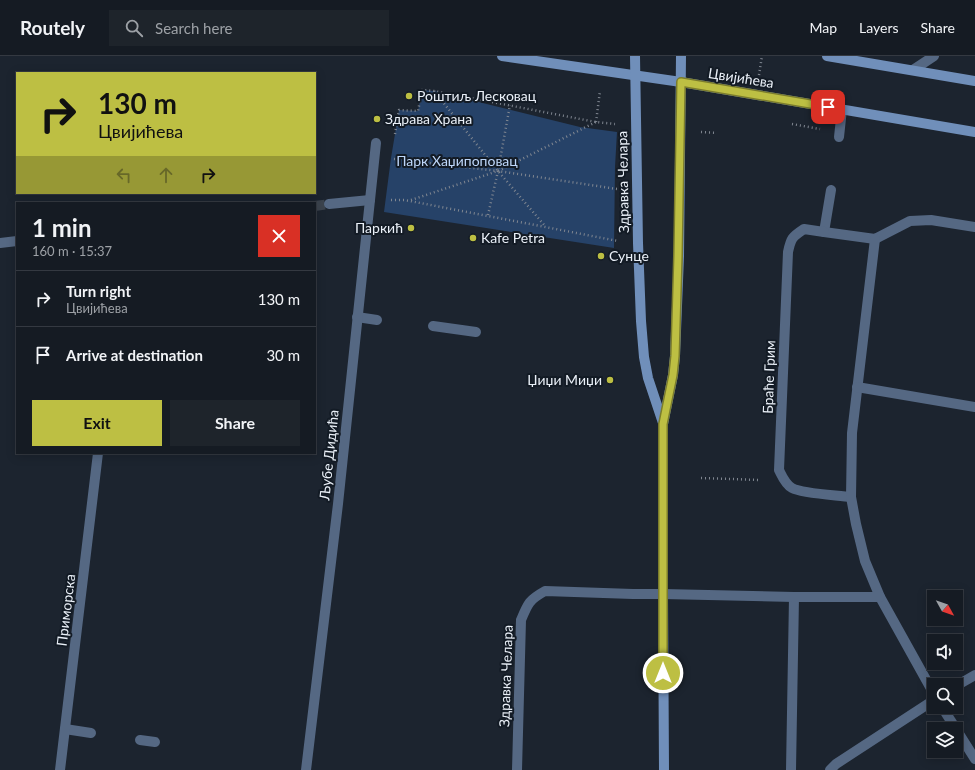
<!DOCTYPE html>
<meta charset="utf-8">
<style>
:root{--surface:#151b23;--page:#1e242b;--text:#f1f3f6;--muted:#9da1a6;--line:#343941;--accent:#bdbf43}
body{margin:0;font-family:Lato,sans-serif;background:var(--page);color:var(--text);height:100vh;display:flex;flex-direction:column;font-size:15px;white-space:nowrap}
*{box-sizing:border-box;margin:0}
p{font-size:13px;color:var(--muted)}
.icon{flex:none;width:22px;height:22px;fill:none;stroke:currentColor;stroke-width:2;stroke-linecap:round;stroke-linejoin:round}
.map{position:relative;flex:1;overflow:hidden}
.panel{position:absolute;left:16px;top:146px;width:300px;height:252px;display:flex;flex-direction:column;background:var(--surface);border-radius:0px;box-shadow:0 2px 10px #0003,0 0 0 1px var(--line)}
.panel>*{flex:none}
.guide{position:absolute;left:16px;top:16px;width:300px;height:122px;border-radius:0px;box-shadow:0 2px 10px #0003,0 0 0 1px var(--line);background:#bdbf43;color:#111;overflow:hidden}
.needle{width:26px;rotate:130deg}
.fabs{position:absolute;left:927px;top:534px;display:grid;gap:8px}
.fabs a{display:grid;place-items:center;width:36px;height:36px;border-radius:0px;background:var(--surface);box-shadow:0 2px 10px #0003,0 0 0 1px var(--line);font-size:20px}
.pin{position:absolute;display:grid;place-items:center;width:34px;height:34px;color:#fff;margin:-17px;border-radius:8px;box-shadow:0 2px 6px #0006}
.me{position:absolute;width:44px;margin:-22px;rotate:0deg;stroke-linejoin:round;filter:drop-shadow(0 0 3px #0008)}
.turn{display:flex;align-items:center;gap:14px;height:84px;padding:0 16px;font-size:18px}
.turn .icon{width:52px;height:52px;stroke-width:2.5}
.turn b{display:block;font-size:28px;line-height:34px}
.lanes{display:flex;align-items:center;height:38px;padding:0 16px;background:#0003;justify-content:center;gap:20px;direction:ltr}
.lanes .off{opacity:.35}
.round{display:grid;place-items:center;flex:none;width:42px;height:42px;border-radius:0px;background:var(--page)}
.summary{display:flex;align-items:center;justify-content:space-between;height:68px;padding:0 16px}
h1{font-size:24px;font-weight:700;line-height:30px}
.cta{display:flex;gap:8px;margin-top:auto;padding:8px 16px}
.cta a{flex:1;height:46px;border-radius:0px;background:var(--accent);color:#111;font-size:16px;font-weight:700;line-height:46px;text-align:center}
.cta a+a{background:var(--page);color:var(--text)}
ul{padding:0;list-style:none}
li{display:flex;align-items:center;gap:12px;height:56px;padding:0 16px;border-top:1px solid var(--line)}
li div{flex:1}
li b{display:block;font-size:15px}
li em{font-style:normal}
header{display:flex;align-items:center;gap:24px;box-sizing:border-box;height:56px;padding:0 20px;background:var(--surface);border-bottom:1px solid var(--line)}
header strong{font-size:19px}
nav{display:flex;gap:22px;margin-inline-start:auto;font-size:14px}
.search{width:280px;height:36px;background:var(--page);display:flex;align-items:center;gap:10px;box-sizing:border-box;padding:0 14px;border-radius:0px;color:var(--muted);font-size:15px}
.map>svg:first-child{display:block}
.green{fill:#264268}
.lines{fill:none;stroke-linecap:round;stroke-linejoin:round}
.minor-tunnel{stroke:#3b434d;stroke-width:10;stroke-dasharray:10 5;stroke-linecap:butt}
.path{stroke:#808791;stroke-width:2.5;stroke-dasharray:1 3;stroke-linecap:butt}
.service{stroke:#556883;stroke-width:10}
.minor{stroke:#556883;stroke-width:10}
.tertiary{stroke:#556883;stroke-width:10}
.secondary{stroke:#708fba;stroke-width:10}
.route-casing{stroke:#7b7c2c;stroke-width:10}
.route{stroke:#bdbf43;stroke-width:7}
.poi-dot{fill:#bdbf43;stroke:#131b25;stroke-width:1.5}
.labels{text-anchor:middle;stroke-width:4;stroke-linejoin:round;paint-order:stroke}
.street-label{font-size:14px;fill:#eaf0f8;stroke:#131b25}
.poi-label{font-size:14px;fill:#eaf0f8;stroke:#131b25;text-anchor:start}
.park-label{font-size:14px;fill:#bed7fa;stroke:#131b25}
</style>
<header>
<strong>Routely</strong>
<div class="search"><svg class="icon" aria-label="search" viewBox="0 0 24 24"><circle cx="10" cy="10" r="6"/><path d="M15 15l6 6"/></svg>Search here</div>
<nav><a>Map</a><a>Layers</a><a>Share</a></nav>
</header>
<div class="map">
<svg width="975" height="714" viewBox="0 0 975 714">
<rect width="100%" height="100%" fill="#1c242f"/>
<path class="green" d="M422,34l12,1 146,36 37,5 -2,35 -1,81 -230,-36 7,-54 8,-48 19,1z"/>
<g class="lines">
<path class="minor-tunnel" d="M315,150l14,-2"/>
<g class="path">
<path d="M759,19l3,-19"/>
<path d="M434,35l64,80 47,55"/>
<path d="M596,66l4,-31"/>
<path d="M792,68l28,5"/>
<path d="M701,76l16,1"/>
<path d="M395,78l4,-24 19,1 4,-21 12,1 162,31 19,2"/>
<path d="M394,103l104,12 119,18"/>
<path d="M391,144h13l6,1 208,40"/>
<path d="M411,144l87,-29 98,-49"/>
<path d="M488,159l10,-44 12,-66"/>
<path d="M701,422l59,2"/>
</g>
<g class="service">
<path d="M839,81l3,-28"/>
<path d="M831,134l-7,42 51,7 35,-18 21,-1 44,7"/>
<path d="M824,176l-20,-3c-12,8 -13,9 -16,23l-9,218c3,6 6,14 13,18 11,6 45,7 59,9"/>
<path d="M357,261l20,3"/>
<path d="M433,270l43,6"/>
<path d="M65,673l26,4"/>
<path d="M140,684l15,2"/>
<path d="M517,714l4,-150c7,-17 8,-20 24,-29l88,3h30"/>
<path d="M791,714l3,-173"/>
<path d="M830,714l6,-6 98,-64"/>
</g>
<g class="minor">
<path d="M329,148l41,-4"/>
<path d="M875,183l-23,194 -1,64 5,27 9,37 15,36 54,97"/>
<path d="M0,187l17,-2"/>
<path d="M857,331l118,20"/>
<path d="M663,538l131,3h86"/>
<path d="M956,630l19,-11"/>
<path d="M942,651l14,22"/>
<path d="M956,673l19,30"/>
<path d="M60,714l38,-317"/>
<path d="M306,714l32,-266 38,-361"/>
</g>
<path class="tertiary" d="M913,14l21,-14"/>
<g class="secondary">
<path d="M502,0l179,26 294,50"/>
<path d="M635,0l3,187 3,78 3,36 4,21 15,45"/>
<path d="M827,0l148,25"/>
<path d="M664,714l-1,-176v-170l10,-49 2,-19 4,-100 2,-200"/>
</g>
</g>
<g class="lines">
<g class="route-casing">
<path id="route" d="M663,617v-249l10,-49 2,-19 3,-100 3,-174 147,25"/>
</g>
<use href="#route" class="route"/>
</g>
<g class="poi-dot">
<circle cx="409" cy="40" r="4"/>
<circle cx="377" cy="63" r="4"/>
<circle cx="411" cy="172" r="4"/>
<circle cx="473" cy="182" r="4"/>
<circle cx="601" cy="200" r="4"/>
<circle cx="610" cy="324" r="4"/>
</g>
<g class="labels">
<g class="street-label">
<text transform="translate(741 22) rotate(9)" y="5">Цвијићева</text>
<text transform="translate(623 126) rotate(-91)" y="5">Здравка Челара</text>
<text transform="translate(769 321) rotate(-88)" y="5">Браће Грим</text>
<text transform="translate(329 399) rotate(-84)" y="5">Љубе Дидића</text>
<text transform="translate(66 554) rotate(-83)" y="5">Приморска</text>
<text transform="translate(506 620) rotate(-88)" y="5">Здравка Челара</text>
</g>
<g class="poi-label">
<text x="417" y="45">Роштиљ Лесковац</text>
<text x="385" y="68">Здрава Храна</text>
<text x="403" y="177" text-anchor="end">Паркић</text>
<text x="481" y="187">Kafe Petra</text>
<text x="609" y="205">Сунце</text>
<text x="602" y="329" text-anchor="end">Џиџи Миџи</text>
</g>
<g class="park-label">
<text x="457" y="110">Парк Хаџипоповац</text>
</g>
</g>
</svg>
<div class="fabs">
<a><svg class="needle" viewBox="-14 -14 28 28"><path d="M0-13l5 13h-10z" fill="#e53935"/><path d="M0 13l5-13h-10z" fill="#9da1a6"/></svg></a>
<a><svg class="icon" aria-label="sound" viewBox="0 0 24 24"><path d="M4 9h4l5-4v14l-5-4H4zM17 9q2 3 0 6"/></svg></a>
<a><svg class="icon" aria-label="search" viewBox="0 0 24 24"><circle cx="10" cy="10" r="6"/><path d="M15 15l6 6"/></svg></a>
<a><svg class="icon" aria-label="layers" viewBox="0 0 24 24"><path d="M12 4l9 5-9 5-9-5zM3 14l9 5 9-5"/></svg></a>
</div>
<div class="pin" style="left:828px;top:51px;background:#d93025"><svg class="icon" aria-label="arrive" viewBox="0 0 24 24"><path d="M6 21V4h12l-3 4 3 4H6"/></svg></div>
<svg class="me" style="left:663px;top:617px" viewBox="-20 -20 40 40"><circle r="17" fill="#bdbf43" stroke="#fff" stroke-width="3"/><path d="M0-11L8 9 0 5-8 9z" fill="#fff"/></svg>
<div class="guide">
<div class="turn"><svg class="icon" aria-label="right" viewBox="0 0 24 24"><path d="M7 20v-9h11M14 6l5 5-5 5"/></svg><div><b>130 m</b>Цвијићева</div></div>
<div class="lanes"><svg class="icon off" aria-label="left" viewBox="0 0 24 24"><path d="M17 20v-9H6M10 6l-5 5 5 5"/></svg><svg class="icon off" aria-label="ahead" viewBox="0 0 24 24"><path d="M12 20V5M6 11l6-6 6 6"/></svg><svg class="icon" aria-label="right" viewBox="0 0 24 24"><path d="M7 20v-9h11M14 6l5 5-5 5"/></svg></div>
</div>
<section class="panel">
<div class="summary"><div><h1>1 min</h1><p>160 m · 15:37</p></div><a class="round" style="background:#d93025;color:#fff"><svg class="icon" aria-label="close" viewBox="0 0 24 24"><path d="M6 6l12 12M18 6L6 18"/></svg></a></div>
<ul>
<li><svg class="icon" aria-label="right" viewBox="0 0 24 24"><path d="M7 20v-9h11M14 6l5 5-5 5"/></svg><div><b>Turn right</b><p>Цвијићева</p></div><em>130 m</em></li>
<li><svg class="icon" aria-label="arrive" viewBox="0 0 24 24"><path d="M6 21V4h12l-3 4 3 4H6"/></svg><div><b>Arrive at destination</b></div><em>30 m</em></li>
</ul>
<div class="cta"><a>Exit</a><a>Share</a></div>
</section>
</div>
